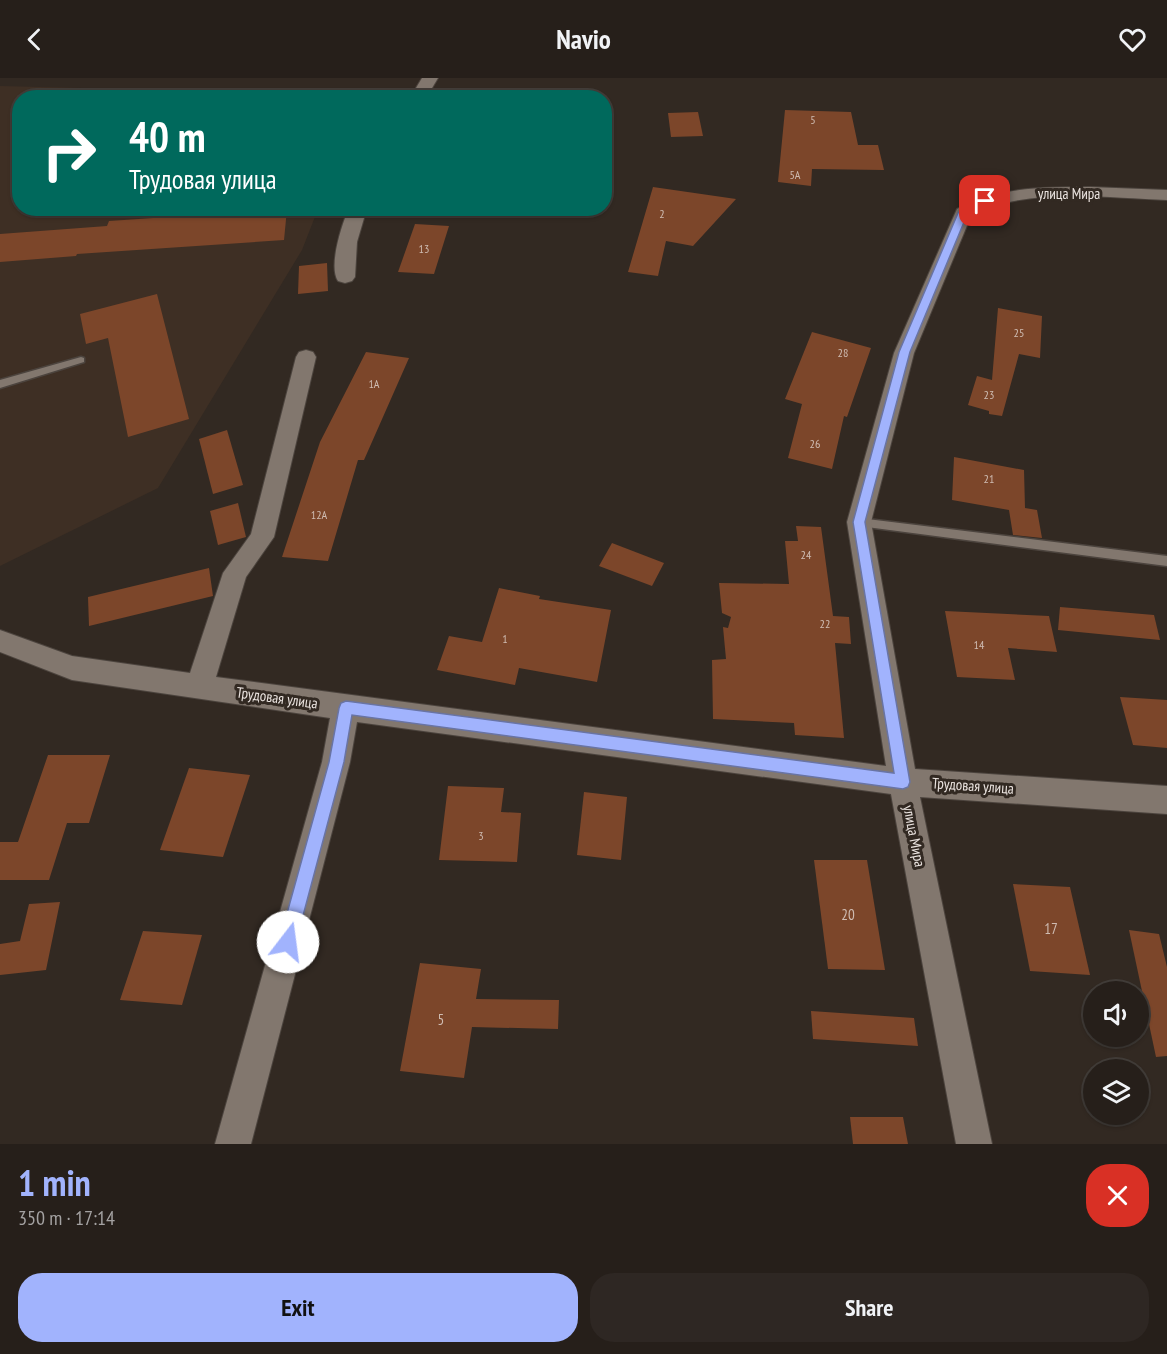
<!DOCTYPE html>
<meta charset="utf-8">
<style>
:root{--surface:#261f1a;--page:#2e2723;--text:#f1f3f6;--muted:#a4a2a2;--line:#423d39;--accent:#a1b3fd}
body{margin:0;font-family:"PT Sans Narrow",sans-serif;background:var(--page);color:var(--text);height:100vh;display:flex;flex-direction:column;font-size:22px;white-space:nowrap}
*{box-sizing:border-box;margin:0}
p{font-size:20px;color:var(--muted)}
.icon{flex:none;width:33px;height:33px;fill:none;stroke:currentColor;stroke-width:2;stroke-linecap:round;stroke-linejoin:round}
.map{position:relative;height:1066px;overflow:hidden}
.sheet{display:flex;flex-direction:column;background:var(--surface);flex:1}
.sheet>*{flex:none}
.banner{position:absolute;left:12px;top:12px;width:600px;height:126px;border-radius:24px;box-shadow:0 2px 4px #0004,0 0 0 2px var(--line);background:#00695c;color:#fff;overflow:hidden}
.tools{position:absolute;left:1083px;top:903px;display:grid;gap:12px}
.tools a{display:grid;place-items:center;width:66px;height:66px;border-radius:50%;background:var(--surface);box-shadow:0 2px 4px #0004,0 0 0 2px var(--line);font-size:30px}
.pin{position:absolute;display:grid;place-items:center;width:51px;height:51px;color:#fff;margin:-26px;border-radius:12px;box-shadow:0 3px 9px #0006}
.me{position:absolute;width:66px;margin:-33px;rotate:15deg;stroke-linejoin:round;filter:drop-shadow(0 0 4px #0008)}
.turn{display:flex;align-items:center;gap:21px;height:126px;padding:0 18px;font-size:27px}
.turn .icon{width:78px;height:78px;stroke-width:2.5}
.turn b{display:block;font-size:42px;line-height:51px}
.round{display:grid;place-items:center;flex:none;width:63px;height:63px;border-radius:24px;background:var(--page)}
.headline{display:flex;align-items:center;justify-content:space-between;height:102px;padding:0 18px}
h1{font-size:36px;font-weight:800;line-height:45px;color:var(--accent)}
.button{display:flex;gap:12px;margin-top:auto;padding:12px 18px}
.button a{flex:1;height:69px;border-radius:24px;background:var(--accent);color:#111;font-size:24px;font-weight:800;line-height:69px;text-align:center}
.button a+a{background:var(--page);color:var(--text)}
header{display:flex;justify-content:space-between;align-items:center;height:78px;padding:0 18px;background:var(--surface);font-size:27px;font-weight:800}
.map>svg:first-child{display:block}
.built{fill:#3e2f24}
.building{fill:#7c462a}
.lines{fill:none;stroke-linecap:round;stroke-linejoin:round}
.lane-casing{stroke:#4c443e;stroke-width:3}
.street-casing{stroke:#4c443e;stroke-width:2}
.lane{fill:#82776e;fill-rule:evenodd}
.street{fill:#82776e;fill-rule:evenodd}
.route{fill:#a1b3fd;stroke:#6974a4;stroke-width:1.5}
.labels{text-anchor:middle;stroke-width:6;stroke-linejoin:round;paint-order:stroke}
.number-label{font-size:12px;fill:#cfbcb2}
.street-label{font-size:15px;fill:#ebe4e0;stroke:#322922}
.near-number-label{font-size:15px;fill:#cfbcb2}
</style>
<header><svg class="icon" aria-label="back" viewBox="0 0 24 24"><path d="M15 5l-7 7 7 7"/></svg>Navio<svg class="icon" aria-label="heart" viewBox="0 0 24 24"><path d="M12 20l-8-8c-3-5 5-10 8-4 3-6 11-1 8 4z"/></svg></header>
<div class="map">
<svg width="1167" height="1066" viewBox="0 0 1167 1066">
<rect width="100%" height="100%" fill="#322922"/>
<path class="built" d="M0,8l365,9 -1,3h-344v110l298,1 -16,41 -144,238 -158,78z"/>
<g class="building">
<path d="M785,32l66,2 7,33h20l6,25 -72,-1 -1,17 -33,-4z"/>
<path d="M698,34l5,24 -32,1 -3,-24z"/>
<path d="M653,109l83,12 -43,47 -27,-5 -8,35 -30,-4z"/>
<path d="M287,131l-3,31 -207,14 -1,2 -76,6v-28l107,-8 2,-5z"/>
<path d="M415,146l34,2 -15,48 -36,-2z"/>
<path d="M327,185l1,28 -30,3 1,-28z"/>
<path d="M157,216l32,125 -61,18 -20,-99 -22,6 -6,-30z"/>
<path d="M998,230l44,8 -2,42 -21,-4 -17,62 -13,-2v-3l-21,-6 9,-29 15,4z"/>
<path d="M812,254l59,16 -24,69 -3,-1 -12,53 -44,-11 14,-54 -17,-5z"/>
<path d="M366,274l43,6 -45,102h-6l-30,101 -46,-4 38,-115z"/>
<path d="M227,352l16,55 -30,9 -14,-55z"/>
<path d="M954,379l70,13 1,38 12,2 5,28 -29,-3 -4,-25 -57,-10z"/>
<path d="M238,425l8,34 -28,8 -8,-34z"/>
<path d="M796,448l25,1 12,89 16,1 2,27 -16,-1 9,95 -49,-3 -1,-12 -81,-4 -1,-59 14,-1 -3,-32 5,1 3,-11 -9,-4 -3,-30 70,1 -4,-43h13z"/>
<path d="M612,465l52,20 -12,23 -53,-20z"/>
<path d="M209,490l4,28 -124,30 -1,-29z"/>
<path d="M499,510l41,8 -1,3 72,11 -14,72 -78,-14 -4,17 -78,-15 12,-34 33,6z"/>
<path d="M1060,529l94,8 6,25 -102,-10z"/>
<path d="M945,533l104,5 8,36 -49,-4 7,32 -58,-3z"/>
<path d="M1120,619l47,3v48l-34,-3z"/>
<path d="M48,677h62l-21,68h-22l-18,57h-49v-38h18z"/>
<path d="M189,690l61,7 -27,82 -63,-7z"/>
<path d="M448,708l56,2 -3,24 20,1 -4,49 -78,-2z"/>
<path d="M584,714l43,5 -6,63 -44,-5z"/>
<path d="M814,782h53l18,110 -57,-1z"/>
<path d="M1013,806l57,3 20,88 -60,-4z"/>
<path d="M60,824l-14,68 -46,5v-31l20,-3 9,-37z"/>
<path d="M1129,852l30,4 8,33v89l-11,1z"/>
<path d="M143,853l59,4 -20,70 -62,-5z"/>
<path d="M420,885l61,6 -5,30 83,1 -1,29 -86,-2 -8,51 -64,-7z"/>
<path d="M811,933l103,7 4,28 -105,-7z"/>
<path d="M850,1039h53l5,27h-55z"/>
</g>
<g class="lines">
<g class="lane-casing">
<g id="lane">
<path d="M81,279l3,1v4l-84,26v-8z"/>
<path d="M859,440l308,38v10l-308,-40 -6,-4z"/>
</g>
</g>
<g class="street-casing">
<g id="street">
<path d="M422,0h16l-12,20h-16z"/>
<path d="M1090,109l77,3v10c-60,-2 -142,-14 -196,16l-57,137 -43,169 44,247 252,17v28l-247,-17 72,347h-36l-65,-350 -534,-72 -7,40 -99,382h-36l107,-382 8,-44 -258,-38 -72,-28v-22l72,26 118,17 33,-100 28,-39 45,-177 3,-5 7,-2 7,2 3,5 -42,180 -28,40 -30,100 670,89 -39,-244 47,-169 63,-144c41,-22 87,-22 133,-22z"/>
<path d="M349,130h18l-10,34 -2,35 -3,4 -7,2 -7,-2c-10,-15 4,-57 11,-73z"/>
</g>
</g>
<use href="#lane" class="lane"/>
<use href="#street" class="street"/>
</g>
<path class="route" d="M985,120l4,3c-5,5 -15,8 -22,14l-57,137 -45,170 45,260 -2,5 -5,2 -551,-74 -8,47 -48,180 -2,6 -6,2 -6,-2 -3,-6 50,-180 10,-54 2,-5 5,-2 548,72 -41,-251 46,-170 59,-139 11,-10z"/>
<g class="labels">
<g class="number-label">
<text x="813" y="46">5</text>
<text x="795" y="101">5А</text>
<text x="662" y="140">2</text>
<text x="424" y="175">13</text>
<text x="1019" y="259">25</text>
<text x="843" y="279">28</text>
<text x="374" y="310">1А</text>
<text x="989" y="321">23</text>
<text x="815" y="370">26</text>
<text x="989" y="405">21</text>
<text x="319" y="441">12А</text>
<text x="806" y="481">24</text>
<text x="825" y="550">22</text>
<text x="505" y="565">1</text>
<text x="979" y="571">14</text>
<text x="481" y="762">3</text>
</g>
<g class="street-label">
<text x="1069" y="121">улица Мира</text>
<text transform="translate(277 620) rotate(8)" y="5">Трудовая улица</text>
<text transform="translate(973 708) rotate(4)" y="5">Трудовая улица</text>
<text transform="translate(914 758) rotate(79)" y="5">улица Мира</text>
</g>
<g class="near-number-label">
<text x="848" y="842">20</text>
<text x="1051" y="856">17</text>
<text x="441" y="947">5</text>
</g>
</g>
</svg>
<div class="tools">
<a><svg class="icon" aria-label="sound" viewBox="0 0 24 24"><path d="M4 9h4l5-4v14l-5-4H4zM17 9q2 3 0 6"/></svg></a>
<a><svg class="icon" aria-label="layers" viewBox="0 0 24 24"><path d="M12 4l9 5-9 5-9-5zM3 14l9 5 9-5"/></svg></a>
</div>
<div class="pin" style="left:985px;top:123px;background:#d93025"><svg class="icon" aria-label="arrive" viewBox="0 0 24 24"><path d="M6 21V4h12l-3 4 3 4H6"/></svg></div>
<svg class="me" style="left:288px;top:864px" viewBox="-20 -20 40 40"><circle r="19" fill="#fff"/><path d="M0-13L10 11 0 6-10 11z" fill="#a1b3fd"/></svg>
<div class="banner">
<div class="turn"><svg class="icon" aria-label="right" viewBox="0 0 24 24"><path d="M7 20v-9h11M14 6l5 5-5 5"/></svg><div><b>40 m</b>Трудовая улица</div></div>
</div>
</div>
<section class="sheet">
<div class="headline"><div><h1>1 min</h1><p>350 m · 17:14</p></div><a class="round" style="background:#d93025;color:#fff"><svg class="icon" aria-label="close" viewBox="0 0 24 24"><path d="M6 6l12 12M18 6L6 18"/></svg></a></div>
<div class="button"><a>Exit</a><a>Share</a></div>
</section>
